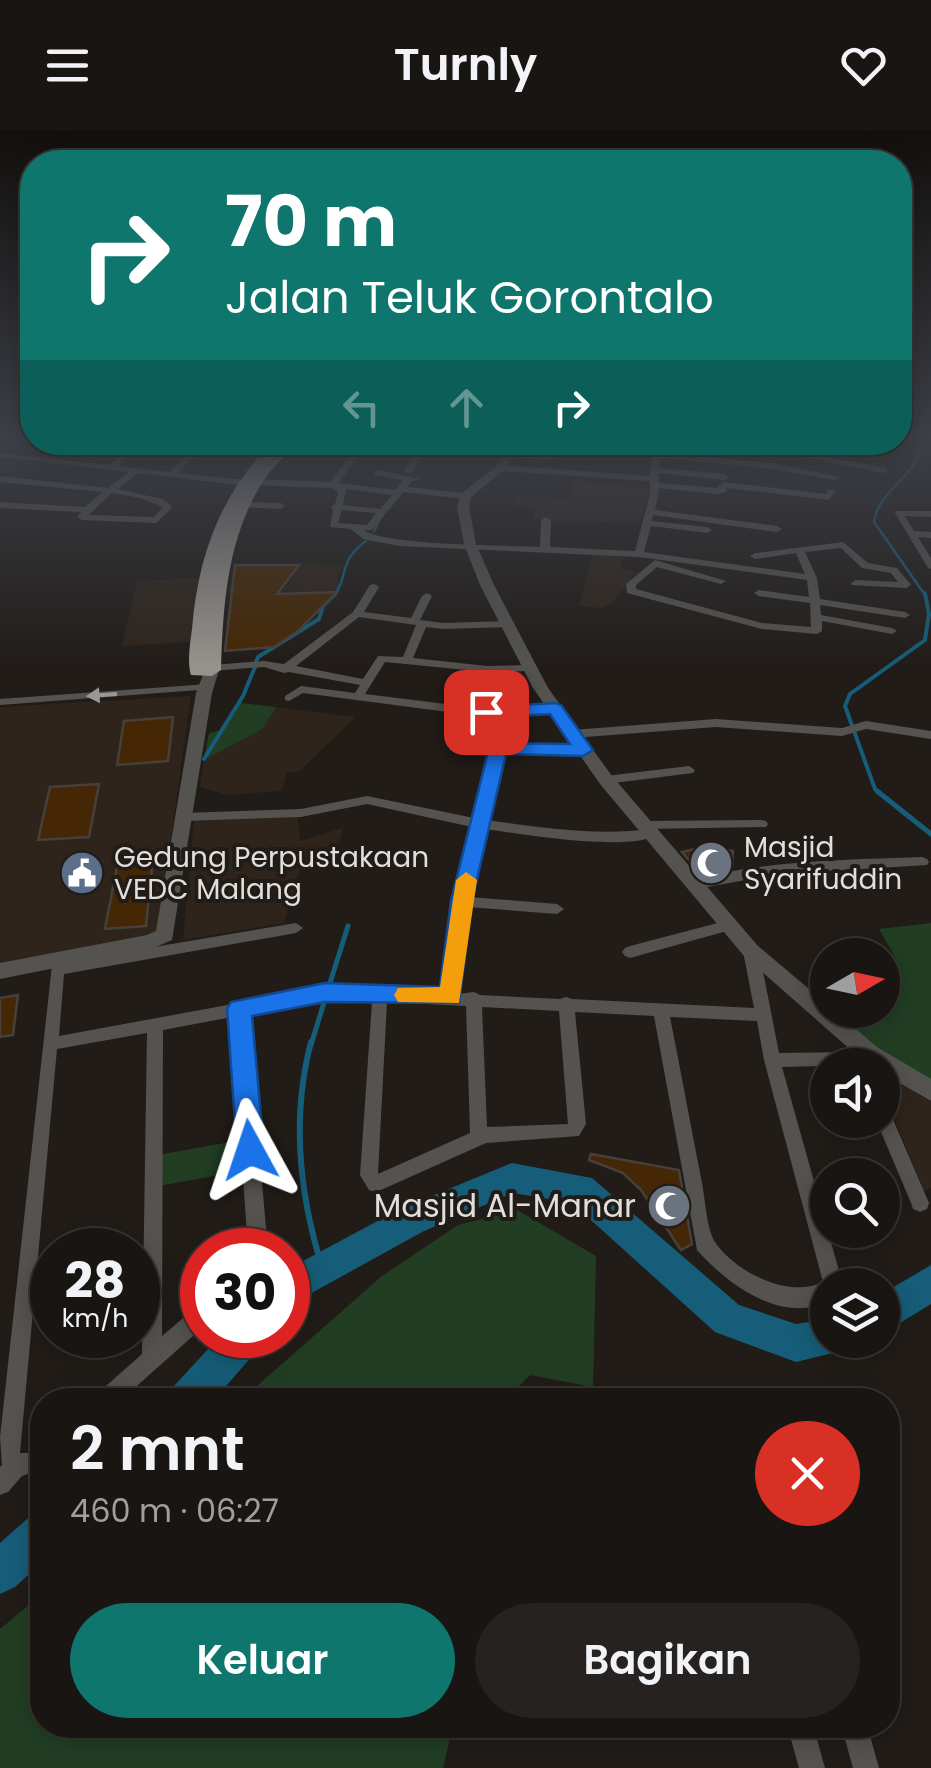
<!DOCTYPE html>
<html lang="id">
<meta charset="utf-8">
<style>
:root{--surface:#191512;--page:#262220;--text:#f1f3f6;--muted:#9f9f9f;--line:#373432;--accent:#0f766e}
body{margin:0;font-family:Poppins,sans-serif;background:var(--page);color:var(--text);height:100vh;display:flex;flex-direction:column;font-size:38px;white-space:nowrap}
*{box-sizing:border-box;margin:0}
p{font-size:32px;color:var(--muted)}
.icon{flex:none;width:55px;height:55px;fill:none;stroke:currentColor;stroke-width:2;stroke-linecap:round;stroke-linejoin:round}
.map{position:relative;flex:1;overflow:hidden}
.side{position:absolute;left:30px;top:1258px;width:870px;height:350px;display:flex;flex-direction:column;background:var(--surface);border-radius:40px;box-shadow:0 5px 25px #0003,0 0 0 2px var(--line)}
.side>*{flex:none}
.banner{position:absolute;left:20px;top:20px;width:892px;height:305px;border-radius:40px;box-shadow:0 5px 25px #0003,0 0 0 2px var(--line);background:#0f766e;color:#fff;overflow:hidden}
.needle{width:65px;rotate:81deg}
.buttons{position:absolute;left:810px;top:808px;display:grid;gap:20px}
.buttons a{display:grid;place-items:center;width:90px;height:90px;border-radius:50%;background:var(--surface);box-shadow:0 5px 25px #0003,0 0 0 2px var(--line);font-size:50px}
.speed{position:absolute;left:30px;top:1098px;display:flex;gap:20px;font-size:50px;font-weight:700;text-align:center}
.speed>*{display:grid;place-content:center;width:130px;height:130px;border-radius:50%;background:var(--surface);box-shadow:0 5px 25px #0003,0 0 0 2px var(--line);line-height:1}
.speed small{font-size:25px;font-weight:400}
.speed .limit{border:15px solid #d22;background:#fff;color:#111}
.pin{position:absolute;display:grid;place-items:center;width:85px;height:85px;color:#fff;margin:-42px;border-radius:20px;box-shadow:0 5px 15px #0006}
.me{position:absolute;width:110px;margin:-55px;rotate:355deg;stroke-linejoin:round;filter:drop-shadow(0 0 8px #0008)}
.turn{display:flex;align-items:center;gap:35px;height:210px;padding:0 40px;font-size:45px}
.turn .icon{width:130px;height:130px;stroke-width:2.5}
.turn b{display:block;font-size:70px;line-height:85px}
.lanes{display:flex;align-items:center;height:95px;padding:0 40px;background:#0003;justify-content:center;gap:50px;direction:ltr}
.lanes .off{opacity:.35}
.round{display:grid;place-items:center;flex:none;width:105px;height:105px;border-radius:52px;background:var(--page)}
.overview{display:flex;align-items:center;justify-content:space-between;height:170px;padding:0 40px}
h1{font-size:60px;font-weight:600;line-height:75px}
.action{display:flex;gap:20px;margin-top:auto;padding:20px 40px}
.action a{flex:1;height:115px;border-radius:60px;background:var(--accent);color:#fff;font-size:40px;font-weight:600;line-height:115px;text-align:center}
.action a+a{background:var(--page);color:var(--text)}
header{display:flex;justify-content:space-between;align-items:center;height:130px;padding:0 40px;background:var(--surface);font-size:45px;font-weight:600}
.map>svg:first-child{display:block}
.built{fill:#2e241b}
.green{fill:#213e23}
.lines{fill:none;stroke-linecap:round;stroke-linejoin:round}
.stream-far3{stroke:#165d79;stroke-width:2.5}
.stream-far2{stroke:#165d79;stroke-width:4}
.stream-far1{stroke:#165d79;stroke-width:5}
.stream{stroke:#165d79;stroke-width:6}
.river{fill:#165d79;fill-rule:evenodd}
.building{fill:#462705;stroke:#46403b;stroke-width:2.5}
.minor{fill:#545350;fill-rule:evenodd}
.tertiary{fill:#545350;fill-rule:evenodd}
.trunk{fill:#96928c;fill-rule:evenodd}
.oneway{fill:#9a9896}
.route{fill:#1a73e8;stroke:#114b97;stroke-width:2.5}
.slow{fill:#f59e0b}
.labels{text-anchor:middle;stroke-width:8;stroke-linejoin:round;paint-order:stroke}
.poi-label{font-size:28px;fill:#e1dedb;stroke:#211c18;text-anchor:start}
.near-poi-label{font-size:32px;fill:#e1dedb;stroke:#211c18;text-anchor:end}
</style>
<header><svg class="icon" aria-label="menu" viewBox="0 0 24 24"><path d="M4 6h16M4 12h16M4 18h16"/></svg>Turnly<svg class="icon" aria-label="heart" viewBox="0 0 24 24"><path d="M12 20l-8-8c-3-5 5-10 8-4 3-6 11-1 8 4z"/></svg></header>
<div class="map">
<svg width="931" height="1638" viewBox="0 0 931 1638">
<rect width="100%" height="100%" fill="#211c18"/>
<g class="built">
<path d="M574,351l77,8 -12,34 -106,-3 2,-14 -21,-1 3,-10 52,4z"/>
<path d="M594,422l29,2 -3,15 16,3 -23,31 -12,5 -22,-2z"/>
<path d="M300,434l44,1 -6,11 1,12 -5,4 -107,3 2,-8 59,-1z"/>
<path d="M198,448l-7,64 -69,4 15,-65z"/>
<path d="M191,566l-33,234 -6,5 -152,31v-259z"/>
<path d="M240,573l115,14 -55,54 -13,1 -5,19 -55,4 -27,-8 4,-27 5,-27 14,-3z"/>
<path d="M298,687l2,24 43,-13 -10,37 -30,-6 -19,64 -101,17 11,-121z"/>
<path d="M896,951l35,21v86l-7,3 -41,-100 -1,-9z"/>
</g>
<g class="green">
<path d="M240,573l36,4 -14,22 -58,31 5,-27 14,-3z"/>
<path d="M931,793v158l-45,-26 -53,-45h49l1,-50 12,-3 -16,-28z"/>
<path d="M241,1010l2,31 -85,15v-31z"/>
<path d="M517,1080l79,46 -3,131 -63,-12 -25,25h-264l141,-124 76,-51z"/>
<path d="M42,1464v131h411l-10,43h-443v-139z"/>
</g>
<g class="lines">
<g class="stream-far3">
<path d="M920,308c3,38 -41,48 -46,84l51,73"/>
<path d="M388,379l24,-29 8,-2"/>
<path d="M374,401l7,-14"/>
<path d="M334,465c15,-17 3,-33 32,-54"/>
</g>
<g class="stream-far2">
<path d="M256,532l2,-5 61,-38 4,-13 13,-13"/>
<path d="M204,629l39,-63 12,-29"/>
<path d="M880,663l-5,-4 -30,-83 5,-12 75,-54 4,-26 -4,-21"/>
</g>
<g class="stream-far1">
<path d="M877,661l54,43"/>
<path d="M329,856l19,-60"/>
<path d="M311,915l15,-49"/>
</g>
<path class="stream" d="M311,912c-20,76 -12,151 11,225"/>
<g class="river">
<path d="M512,1033l80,15 147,127 57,19 32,-5v21h18l-5,11 -45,11 -81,-30 -143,-129 -59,-10 -89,38 -136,75v-37l112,-60z"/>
<path d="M931,1135v39l-49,30v-40z"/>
<path d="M221,1205h44l-6,13 -45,52h-45l5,-14z"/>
<path d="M42,1383v49l-27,25 -15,7v-51l27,-24z"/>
</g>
</g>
<g class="building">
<path d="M235,435h64l-22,29 60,-2 -38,38 -25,17 -49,4z"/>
<path d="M173,587l-5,44 -51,4 7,-44z"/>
<path d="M99,654l-10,53 -51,3 12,-53z"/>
<path d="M707,716l26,5 -1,16 -31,7 -19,-22z"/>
<path d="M147,734l5,3 -6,59 -41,3 12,-62z"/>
<path d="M18,865l-5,40 -13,2v-39z"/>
<path d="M591,1024l88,16 13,74 -11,6 -40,-60 -18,-17 -34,-13z"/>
</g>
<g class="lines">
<g class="minor">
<path d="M136,312h9l-27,24 51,6 30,-30h9l-30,31 66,7 4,3 -4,3 -106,-13 -20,16 44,10 9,6v4l-15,14 -74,-3 -5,-3 4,-5 -81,-4v-6l85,5 17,-15 -102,-10v-6l108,12 21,-16 -129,-15v-4l109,12zM112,363l28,5 23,9 -9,10 -65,-2z"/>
<path d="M361,312h9l-32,41 57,7 8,-10 -28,-5 -1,-2 4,-3 34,7 1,2 -6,8 58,6 4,3 -4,3 -62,-7 -31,38h-8c22,16 142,15 176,17l1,-27 5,-3 5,3 -1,27 85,4 15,-57v-13l-150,-10 -4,-3 4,-3 150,11 3,-34 129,7 105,19v4l-3,1 -102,-20 -122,-6v6l113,10 66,14 -4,3 -62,-11 -113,-11 -1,10 66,6 4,3 -4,3 -66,-7v10l58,5 6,-6 103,12 3,-5 7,2 -7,9 -102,-12 -1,4 -9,2 -58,-6 -4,22 122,16 5,3 -5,3 -124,-17 -1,6 55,6 5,3 -5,3 -56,-7 -7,26 161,22 -9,-21 -41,6 -5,-3 5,-3 88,-11 25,21 29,5 14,17 -5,3 -54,-3 -1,-2 5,-3 42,2 -7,-9 -29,-5 -21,-20 -36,4 12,26 3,21 85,13 5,3 -5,3 -85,-13 1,10 71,13 5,3 -5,3 -70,-13v10l-5,3 -55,-5 -135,-36 -1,-9 29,-24 71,21 -5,3 -64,-17 -21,18v4l126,34 49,4 -1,-24 -51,-7 -5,-3 5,-3 50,7 -2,-17 -168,-23 -240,-11 -36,-7 -12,-10 -21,-2 3,-18 -2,-2 4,-3 3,-12 -6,-4 -77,-3 -4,-3 4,-3 75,3zM346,359l46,6 -12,14 -37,-4zM342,380l34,3 -9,12 -29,-2z"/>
<path d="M424,312h8l-21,31h-6l-1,-2z"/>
<path d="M797,312h17l22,7 -4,2z"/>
<path d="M510,323l42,3 4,2 -4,2 -45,-3v-4z"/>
<path d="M243,372l38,1 4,3 -4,3 -41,-2v-4z"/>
<path d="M896,381h35v6l-26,-1 9,15 17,1v6l-13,-1 13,21v11l-3,-1 -33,-55z"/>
<path d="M374,454l5,3 -15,25 47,6 11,-22 5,-3 5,3 -12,24 23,3 65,-2 5,3 -5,3 -65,2 -17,-2 -13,31 74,8 42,-1 6,3 -6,3 -42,1 -102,-10 -20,32 121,15 69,-4 6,4 -6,4 -69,4 -183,-24 -14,8 -4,-1v-4l16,-10 54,7 5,-8 -71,-13 -5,1 -20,-6 -52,4 -6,-3 6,-3 52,-4 20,3 69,-52 17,-27zM359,487l57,8 -13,32 -25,-1 -15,23 -67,-13z"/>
<path d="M208,554l6,3 -2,2 -212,16v-6z"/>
<path d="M716,589l126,9 24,-7 65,10v8l-65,-10 -24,7 -126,-9 -144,11 -6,-4 6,-4z"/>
<path d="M452,598l47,16 84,2 6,4 -6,4 -80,-2 -16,68c54,8 110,16 164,9l7,5c-27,19 -137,0 -173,-5l-16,68 88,7 7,5 -7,5 -89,-7 -10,87 16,-2 6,3 80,4 6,-2 6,2 182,9 -11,-57 3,-4h10l3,4 20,102 78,-1 12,-6 6,2 2,5 -2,5 -12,7 -81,2 61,218h-15v16c-46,24 -101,-17 -131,-51l-43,-234 -79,-4 11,112 -7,12 -93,7 -105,47 -6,2 -6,-2 -9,-15 12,-173 -47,-3 -78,15 21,236h-20l-16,-233 -69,13 -1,306 33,-28 7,-3v23l-81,72h-27l4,-7 44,-39 5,-321 -90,16 -37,404h8l14,-8v24l-20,7 -14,16 -8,3v-28l2,-2 -2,-28 53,-481h10l2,6 231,-39 7,5 -7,5 -232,41 -5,62 266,-49 118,6 11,-92 18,-74 -105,-23 -66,13 -118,4 -7,-4 7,-4 118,-4 66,-13 107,22 17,-68 -43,-15 -2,-3zM387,872l79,4 4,127 -92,41zM482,877l77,4 9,113 -81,3zM670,887l87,4 7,39 59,222c-34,17 -88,-10 -108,-40 -8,-12 -10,-43 -13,-59 -11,-55 -21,-111 -32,-166z"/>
<path d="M689,636l6,4 -2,3 -87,11 -6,-4 6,-4z"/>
<path d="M761,690l5,1 2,3 -2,3 -122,2 -7,-4 7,-4z"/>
<path d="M922,727l5,2 2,3 -2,3 -147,9 -84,15 -7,-5 2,-4c75,-20 154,-20 231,-23z"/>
<path d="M729,790l5,1 2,4 -2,4 -104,29 -5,-2 -3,-4 3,-4 5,-2z"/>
<path d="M882,976l6,2 41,95 -2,6 -7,3 -7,-3 -2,-6 -35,-83h6z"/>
<path d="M787,1595h26l12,43h-26z"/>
<path d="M841,1595h26l12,43h-26z"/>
</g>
<g class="tertiary">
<path d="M513,312h11l-20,28 -33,27 -2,10 7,37 18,41 54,103 64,88 146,170 70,59v5h6l43,37 54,32v22l-49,-28v-8h-12l-9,-6 -117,-103 -144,-172 -67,-96 -53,-103 -16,-41 -7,-37 4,-13 35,-28z"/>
<path d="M212,536l7,4 -7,23 -40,247 -21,9 -151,30v-16l147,-28 9,-4 40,-238 9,-23z"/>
</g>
<path class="trunk" d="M272,312h25c-11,14 -26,26 -35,41 -35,56 -39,123 -41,187l-9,6 -21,-1c-4,-13 -1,-31 1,-46 6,-73 28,-134 80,-187z"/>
</g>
<defs><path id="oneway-solid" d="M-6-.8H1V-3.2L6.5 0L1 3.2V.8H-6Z" transform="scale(2.5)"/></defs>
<use class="oneway" href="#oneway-solid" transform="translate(102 565) rotate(176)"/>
<linearGradient id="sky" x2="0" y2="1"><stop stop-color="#120f0d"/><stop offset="0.57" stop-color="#3d4048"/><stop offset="1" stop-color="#3d4048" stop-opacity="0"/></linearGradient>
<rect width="931" height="537" fill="url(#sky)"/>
<path class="route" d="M555,573l6,2 32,45 -10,6 -77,-2 -34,147 -13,102 -134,-1 -73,14 12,134 -4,9 -10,3 -9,-3 -4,-9 -10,-141 4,-7 94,-19 115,4 11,-86 38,-153 9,-5 72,1 -20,-30 -64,4 -9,-6 9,-5z"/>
<path class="slow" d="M466,742l11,8 -18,123 -61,-1 -4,-7 4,-7 42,-1 16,-107z"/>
<defs>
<g id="mosque-disc" transform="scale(2.25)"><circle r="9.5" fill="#6b7280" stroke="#211c18"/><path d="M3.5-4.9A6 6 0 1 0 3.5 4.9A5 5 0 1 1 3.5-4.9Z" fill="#fff"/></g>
<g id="civic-disc" transform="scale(2.25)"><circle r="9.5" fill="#5c6f8a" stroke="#211c18"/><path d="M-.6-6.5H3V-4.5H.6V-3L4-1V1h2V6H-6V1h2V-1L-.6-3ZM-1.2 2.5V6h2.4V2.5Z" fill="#fff"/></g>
</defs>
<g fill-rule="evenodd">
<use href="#mosque-disc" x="711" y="733"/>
<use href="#civic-disc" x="82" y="743"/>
<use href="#mosque-disc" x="669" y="1076"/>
</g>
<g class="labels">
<g class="poi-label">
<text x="744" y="727">Masjid<tspan x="744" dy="32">Syarifuddin</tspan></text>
<text x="114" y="737">Gedung Perpustakaan<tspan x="114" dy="32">VEDC Malang</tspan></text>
</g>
<g class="near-poi-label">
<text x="636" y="1087">Masjid Al-Manar</text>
</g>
</g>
</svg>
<div class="buttons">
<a><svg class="needle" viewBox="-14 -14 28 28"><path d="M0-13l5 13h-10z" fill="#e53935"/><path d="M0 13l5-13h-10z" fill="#9f9f9f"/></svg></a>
<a><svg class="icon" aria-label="sound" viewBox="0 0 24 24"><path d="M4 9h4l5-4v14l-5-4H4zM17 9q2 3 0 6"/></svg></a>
<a><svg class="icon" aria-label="search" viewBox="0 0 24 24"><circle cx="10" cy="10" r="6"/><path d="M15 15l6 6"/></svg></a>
<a><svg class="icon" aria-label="layers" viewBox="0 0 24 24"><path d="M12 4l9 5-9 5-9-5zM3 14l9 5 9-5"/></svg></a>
</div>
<div class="speed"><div>28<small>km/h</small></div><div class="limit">30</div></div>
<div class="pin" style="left:486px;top:582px;background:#d93025"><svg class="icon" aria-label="arrive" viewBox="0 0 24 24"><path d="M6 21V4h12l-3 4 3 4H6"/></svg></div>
<svg class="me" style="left:250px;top:1020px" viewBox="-20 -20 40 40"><path d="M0-17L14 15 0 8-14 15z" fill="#1a73e8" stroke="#fff" stroke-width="4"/></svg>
<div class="banner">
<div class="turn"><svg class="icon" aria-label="right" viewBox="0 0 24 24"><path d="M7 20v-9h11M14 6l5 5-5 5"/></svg><div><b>70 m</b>Jalan Teluk Gorontalo</div></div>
<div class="lanes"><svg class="icon off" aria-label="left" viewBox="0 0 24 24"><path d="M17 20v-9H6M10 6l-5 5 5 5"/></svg><svg class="icon off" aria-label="ahead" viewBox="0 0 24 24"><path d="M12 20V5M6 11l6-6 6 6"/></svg><svg class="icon" aria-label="right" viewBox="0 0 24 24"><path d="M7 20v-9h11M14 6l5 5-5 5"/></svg></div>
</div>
<section class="side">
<div class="overview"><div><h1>2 mnt</h1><p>460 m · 06:27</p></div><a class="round" style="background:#d93025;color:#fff"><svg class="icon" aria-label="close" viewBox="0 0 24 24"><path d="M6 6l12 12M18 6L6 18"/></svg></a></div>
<div class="action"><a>Keluar</a><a>Bagikan</a></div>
</section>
</div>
